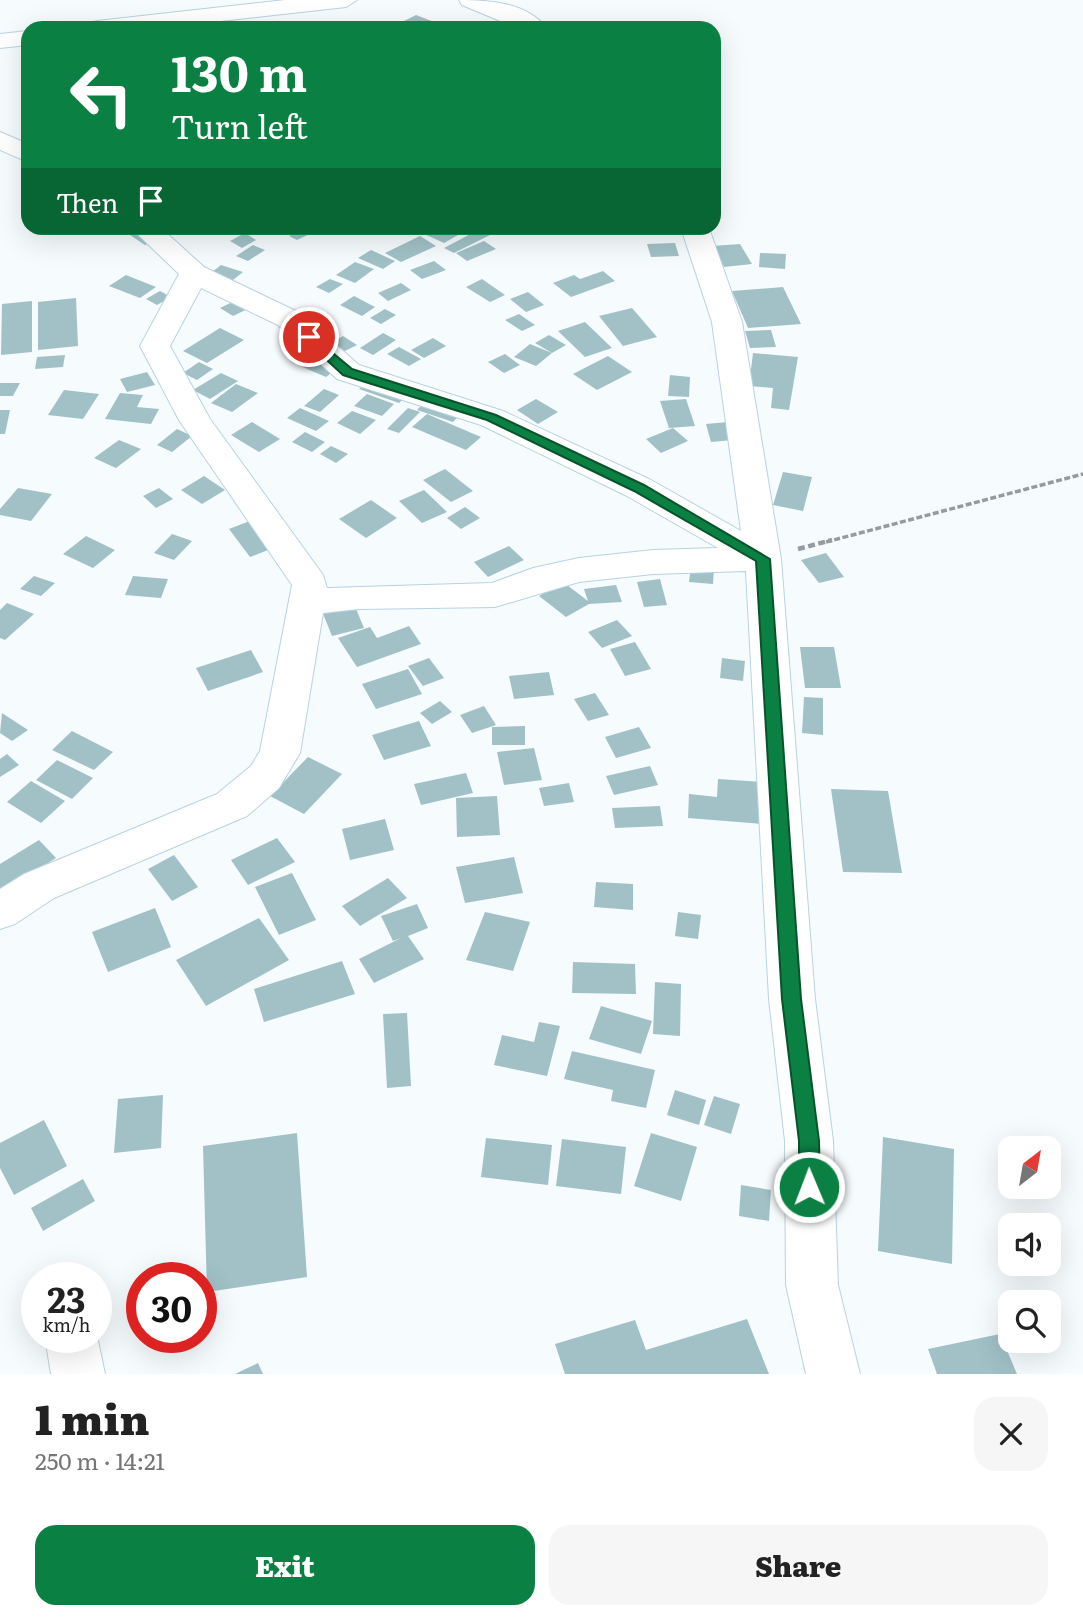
<!DOCTYPE html>
<meta charset="utf-8">
<style>
:root{--surface:#fff;--page:#f6f6f6;--text:#222;--muted:#767676;--accent:#0b8043}
body{margin:0;font-family:Literata,serif;background:var(--page);color:var(--text);height:100vh;display:flex;flex-direction:column;font-size:26px;white-space:nowrap}
*{box-sizing:border-box;margin:0}
p{font-size:23px;color:var(--muted)}
.icon{flex:none;width:38px;height:38px;fill:none;stroke:currentColor;stroke-width:2;stroke-linecap:round;stroke-linejoin:round}
.map{position:relative;height:1374px;overflow:hidden}
.panel{display:flex;flex-direction:column;background:var(--surface);flex:1}
.panel>*{flex:none}
.hud{position:absolute;left:21px;top:21px;width:700px;height:214px;border-radius:21px;box-shadow:0 7px 28px #0002;background:#0b8043;color:#fff;overflow:hidden}
.needle{width:46px;rotate:31deg}
.tools{position:absolute;left:998px;top:1136px;display:grid;gap:14px}
.tools a{display:grid;place-items:center;width:63px;height:63px;border-radius:14px;background:var(--surface);box-shadow:0 7px 28px #0002;font-size:35px}
.speed{position:absolute;left:21px;top:1262px;display:flex;gap:14px;font-size:35px;font-weight:700;text-align:center}
.speed>*{display:grid;place-content:center;width:91px;height:91px;border-radius:50%;background:var(--surface);box-shadow:0 7px 28px #0002;line-height:1}
.speed small{font-size:18px;font-weight:400}
.speed .limit{border:10px solid #d22;background:#fff;color:#111}
.pin{position:absolute;display:grid;place-items:center;width:60px;height:60px;color:#fff;margin:-30px;border:4px solid #fff;border-radius:50%;box-shadow:0 2px 7px #0007}
.me{position:absolute;width:77px;margin:-38px;rotate:359deg;stroke-linejoin:round;filter:drop-shadow(0 0 5px #0008)}
.turn{display:flex;align-items:center;gap:24px;height:147px;padding:0 35px;font-size:32px}
.turn .icon{width:91px;height:91px;stroke-width:2.5}
.turn b{display:block;font-size:49px;line-height:60px}
.then{display:flex;align-items:center;height:66px;padding:0 35px;background:#0003;gap:14px;font-size:26px}
.round{display:grid;place-items:center;flex:none;width:74px;height:74px;border-radius:21px;background:var(--page)}
.summary{display:flex;align-items:center;justify-content:space-between;height:119px;padding:0 35px}
h1{font-size:42px;font-weight:800;line-height:52px}
.action{display:flex;gap:14px;margin-top:auto;padding:14px 35px}
.action a{flex:1;height:80px;border-radius:21px;background:var(--accent);color:#fff;font-size:28px;font-weight:800;line-height:80px;text-align:center}
.action a+a{background:var(--page);color:var(--text)}
.map>svg:first-child{display:block}
.building{fill:#a1c1c6}
.lines{fill:none;stroke-linecap:round;stroke-linejoin:round}
.street-casing{stroke:#b8d3e2;stroke-width:2}
.path-far1{stroke:#949ca0;stroke-width:3.5;stroke-dasharray:6 2.5;stroke-linecap:butt}
.path{stroke:#949ca0;stroke-width:4.5;stroke-dasharray:7 3.5;stroke-linecap:butt}
.street{fill:#fff;fill-rule:evenodd}
.route{fill:#0b8043;stroke:#07532c;stroke-width:2}
</style>
<div class="map">
<svg width="1083" height="1374" viewBox="0 0 1083 1374">
<rect width="100%" height="100%" fill="#f6fbfe"/>
<g class="building">
<path d="M416,15l34,13h-60z"/>
<path d="M584,21l13,7 -30,-2z"/>
<path d="M125,228h23l15,10 -18,7 -24,-16z"/>
<path d="M306,228l8,4 -17,8 -8,-4z"/>
<path d="M431,228h12l15,7 -14,8 -22,-10z"/>
<path d="M480,229l10,6 -36,18 -10,-5z"/>
<path d="M245,233l11,7 -14,8 -12,-7z"/>
<path d="M420,236l16,10 -35,16 -16,-9z"/>
<path d="M484,241l12,8 -29,12 -11,-8z"/>
<path d="M675,243l4,13 -28,1 -4,-13z"/>
<path d="M740,244l12,20 -28,3 -11,-21z"/>
<path d="M253,245l12,5 -17,11 -12,-5z"/>
<path d="M371,250l24,11 -12,8 -25,-11z"/>
<path d="M760,253l26,1 -1,15 -26,-2z"/>
<path d="M434,261l12,9 -24,9 -12,-9z"/>
<path d="M355,262l19,7 -19,14 -19,-8z"/>
<path d="M221,265l22,7 -15,12 -22,-7z"/>
<path d="M603,271l12,10 -44,16 -18,-14 21,-8 6,4z"/>
<path d="M126,275l30,12 -16,11 -31,-12z"/>
<path d="M330,279l13,5 -14,9 -13,-6z"/>
<path d="M482,279l23,16 -15,7 -24,-15z"/>
<path d="M401,283l10,7 -23,11 -10,-8z"/>
<path d="M783,287l18,37 -53,4 -16,-37z"/>
<path d="M160,291l11,6 -14,8 -11,-6z"/>
<path d="M528,292l16,13 -18,7 -16,-13z"/>
<path d="M247,295l13,8 -27,13 -13,-8z"/>
<path d="M354,296l21,11 -13,9 -22,-11z"/>
<path d="M76,298l2,48 -40,4v-48z"/>
<path d="M32,301v51l-31,3 1,-51z"/>
<path d="M632,308l25,29 -34,9 -24,-30z"/>
<path d="M385,309l11,6 -15,9 -11,-6z"/>
<path d="M519,314l16,11 -13,6 -17,-11z"/>
<path d="M585,322l27,26 -27,9 -27,-26z"/>
<path d="M220,328l24,12 -37,23 -24,-12z"/>
<path d="M771,330l5,17 -26,1 -5,-17z"/>
<path d="M383,333l13,7 -23,15 -13,-7z"/>
<path d="M549,335l17,10 -14,8 -17,-10z"/>
<path d="M343,336l14,9 -12,6 -14,-8z"/>
<path d="M433,338l13,8 -22,12 -13,-8z"/>
<path d="M530,344l22,9 -16,13 -22,-9z"/>
<path d="M399,347l22,12 -12,7 -22,-12z"/>
<path d="M304,352l35,15 -13,10 -35,-15z"/>
<path d="M753,353l45,4 -9,53 -18,-2 2,-20 -24,-2z"/>
<path d="M505,354l15,11 -16,8 -16,-11z"/>
<path d="M65,355l-2,12 -28,2 2,-12z"/>
<path d="M608,356l24,16 -35,18 -24,-16z"/>
<path d="M199,362l14,7 -16,11 -14,-7z"/>
<path d="M147,372l8,13 -28,7 -7,-13z"/>
<path d="M221,373l17,8 -28,18 -17,-9z"/>
<path d="M670,375l20,2 -1,20 -21,-1z"/>
<path d="M371,378l40,13 -12,12 -40,-14z"/>
<path d="M0,383h20l-7,13h-13z"/>
<path d="M236,384l22,9 -26,19 -21,-9z"/>
<path d="M324,389l15,6 -19,17 -16,-6z"/>
<path d="M64,390l35,4 -16,25 -35,-4z"/>
<path d="M120,393l23,2 -6,12 22,2 -8,15 -46,-5z"/>
<path d="M367,394l27,10 -12,12 -28,-10z"/>
<path d="M431,395l36,12 -14,15 -36,-12z"/>
<path d="M536,399l22,13 -20,12 -21,-14z"/>
<path d="M686,399l9,27 -26,2 -9,-27z"/>
<path d="M300,408l29,13 -13,10 -29,-13z"/>
<path d="M408,408l12,4 -21,21 -12,-4z"/>
<path d="M0,410h10l-5,24h-5z"/>
<path d="M352,411l24,9 -16,14 -23,-11z"/>
<path d="M427,414l54,23 -15,13 -54,-23z"/>
<path d="M252,422l28,17 -21,13 -28,-17z"/>
<path d="M728,422l5,18 -22,2 -5,-18z"/>
<path d="M673,428l15,13 -27,12 -15,-14z"/>
<path d="M177,429l15,7 -20,16 -15,-7z"/>
<path d="M305,432l20,10 -13,10 -20,-10z"/>
<path d="M119,440l22,9 -25,19 -22,-10z"/>
<path d="M331,446l17,8 -12,9 -16,-9z"/>
<path d="M445,469l28,22 -22,11 -28,-22z"/>
<path d="M783,472l29,5 -9,34 -30,-6z"/>
<path d="M204,476l21,14 -23,14 -21,-14z"/>
<path d="M18,488l34,6 -21,27 -31,-6v-6z"/>
<path d="M159,488l14,11 -17,9 -13,-12z"/>
<path d="M424,490l23,22 -25,11 -23,-22z"/>
<path d="M371,500l26,18 -31,20 -27,-19z"/>
<path d="M465,507l15,11 -19,11 -14,-11z"/>
<path d="M255,519l21,28 -26,10 -21,-28z"/>
<path d="M172,534l20,7 -18,19 -20,-7z"/>
<path d="M86,536l29,14 -22,18 -30,-14z"/>
<path d="M509,546l15,14 -36,17 -14,-15z"/>
<path d="M826,553l18,24 -25,6 -18,-23z"/>
<path d="M691,566l23,2 -1,16 -24,-2z"/>
<path d="M34,576l21,7 -14,13 -21,-7z"/>
<path d="M133,576l35,3 -7,19 -36,-3z"/>
<path d="M660,579l7,26 -23,2 -7,-25z"/>
<path d="M563,582l25,19 -4,-12 32,-4 6,17 -33,2 -23,13 -27,-21z"/>
<path d="M7,603l27,11 -29,26 -5,-2v-28z"/>
<path d="M354,604l10,24 -32,8 -10,-25z"/>
<path d="M617,620l15,16 -30,12 -14,-16z"/>
<path d="M409,626l12,18 -64,23 -19,-29 32,-11 7,11z"/>
<path d="M635,642l16,27 -26,7 -15,-27z"/>
<path d="M800,647h34l7,41h-36z"/>
<path d="M251,650l12,22 -55,19 -12,-23z"/>
<path d="M429,658l15,20 -21,8 -15,-20z"/>
<path d="M722,658l23,3 -2,20 -23,-3z"/>
<path d="M408,669l14,25 -46,15 -14,-25z"/>
<path d="M549,672l5,23 -40,4 -5,-23z"/>
<path d="M595,693l14,22 -21,6 -14,-22z"/>
<path d="M804,697l19,1v37l-21,-2z"/>
<path d="M440,701l12,11 -20,12 -12,-11z"/>
<path d="M484,706l12,19 -24,8 -12,-18z"/>
<path d="M2,713l26,17 -16,11 -12,-8z"/>
<path d="M419,721l12,25 -47,14 -12,-25z"/>
<path d="M525,726v19h-33v-18z"/>
<path d="M639,727l12,21 -35,10 -11,-21z"/>
<path d="M72,731l41,21 -19,18 -42,-20z"/>
<path d="M534,748l8,32 -38,5 -7,-33z"/>
<path d="M7,754l12,11 -19,12v-18z"/>
<path d="M308,757l34,17 -38,40 -34,-18z"/>
<path d="M57,760l36,18 -21,21 -36,-19z"/>
<path d="M650,766l8,19 -44,10 -8,-19z"/>
<path d="M466,773l7,20 -52,12 -7,-21z"/>
<path d="M718,779l45,3v42l-75,-6 1,-24 28,3z"/>
<path d="M31,781l34,20 -24,22 -34,-21z"/>
<path d="M569,783l5,19 -30,4 -5,-18z"/>
<path d="M831,789l57,2 14,82 -59,-1z"/>
<path d="M497,796l3,39 -43,2 -1,-39z"/>
<path d="M660,806l3,20 -48,2 -3,-20z"/>
<path d="M385,819l9,31 -44,10 -8,-31z"/>
<path d="M277,838l18,24 -47,23 -17,-25z"/>
<path d="M39,840l17,18 -56,35v-29z"/>
<path d="M174,855l24,32 -26,14 -24,-32z"/>
<path d="M514,857l9,36 -58,10 -9,-36z"/>
<path d="M292,873l24,47 -37,15 -24,-48z"/>
<path d="M388,878l19,20 -47,28 -18,-20z"/>
<path d="M596,882l37,2v26l-39,-3z"/>
<path d="M417,904l11,24 -20,8 16,23 -50,24 -15,-24 42,-21 -8,3 -12,-25z"/>
<path d="M155,908l16,39 -63,25 -16,-40z"/>
<path d="M485,912l45,10 -17,49 -47,-11z"/>
<path d="M678,912l23,3 -3,24 -23,-3z"/>
<path d="M259,918l30,42 -83,46 -30,-46z"/>
<path d="M342,961l13,33 -91,28 -10,-33z"/>
<path d="M573,962l62,2 1,30 -64,-1z"/>
<path d="M655,982l26,2 -1,52 -27,-2z"/>
<path d="M601,1006l51,15 -11,33 -52,-15z"/>
<path d="M407,1013l4,73 -24,2 -4,-74z"/>
<path d="M539,1022l21,4 -13,50 -53,-11 8,-30 32,7z"/>
<path d="M572,1051l83,19 -9,38 -35,-7 2,-11 -49,-11z"/>
<path d="M675,1090l31,10 -7,25 -32,-10z"/>
<path d="M163,1095l-2,53 -47,5 4,-54z"/>
<path d="M714,1096l26,8 -9,30 -27,-9z"/>
<path d="M44,1120l23,46 -53,29 -14,-27v-25z"/>
<path d="M297,1133l10,144 -100,15 -4,-146z"/>
<path d="M651,1133l46,14 -16,54 -47,-15z"/>
<path d="M883,1137l71,12 -2,115 -74,-13z"/>
<path d="M486,1138l66,7 -4,40 -67,-8z"/>
<path d="M562,1139l64,8 -5,47 -65,-8z"/>
<path d="M83,1179l12,22 -52,30 -12,-23z"/>
<path d="M741,1185l30,5 -2,31 -30,-5z"/>
<path d="M747,1319l22,55h-204l-10,-30 80,-24 11,30z"/>
<path d="M1000,1334l17,40h-80l-9,-25z"/>
<path d="M258,1363l5,11h-28z"/>
</g>
<g class="lines">
<g class="street-casing">
<g id="street">
<path d="M285,0h72l-11,7 -187,21h-74l4,-5 8,-2z"/>
<path d="M459,0c27,0 69,2 87,28h-29l-55,-23z"/>
<path d="M28,31v14l-28,3v-14z"/>
<path d="M0,132l28,12v18l-28,-12z"/>
<path d="M131,228h30l43,39 96,46 59,52 144,46 148,69 90,51 -29,-209 -31,-94h28l33,94 39,237 34,440 18,142 5,144 22,89h-54l-20,-89 -1,-144 -16,-142 -23,-428 -93,3 -74,8 -84,25 -136,2 -36,4 -23,140 -21,35 -32,28 -193,82 -39,26 -15,5v-40l24,-15 193,-80 34,-28 9,-15 32,-166 -113,-165 -39,-74 39,-72zM201,288l77,37 59,54 144,46 146,71 91,52 -65,2 -74,8 -46,10 -41,15 -165,5 -4,-13 -113,-156 -40,-73z"/>
<path d="M96,1331l9,43h-54l-6,-37h51z"/>
</g>
</g>
<path class="path-far1" d="M826,542l257,-68"/>
<path class="path" d="M798,549l34,-9"/>
<use href="#street" class="street"/>
</g>
<path class="route" d="M309,333l43,36 144,46 148,70 126,74 31,440 18,142 1,46 -3,7 -8,3 -7,-3 -3,-7v-46l-17,-142 -26,-438 -122,-70 -147,-71 -144,-45 -39,-36 -1,-2z"/>
</svg>
<div class="tools">
<a><svg class="needle" viewBox="-14 -14 28 28"><path d="M0-13l5 13h-10z" fill="#e53935"/><path d="M0 13l5-13h-10z" fill="#767676"/></svg></a>
<a><svg class="icon" aria-label="sound" viewBox="0 0 24 24"><path d="M4 9h4l5-4v14l-5-4H4zM17 9q2 3 0 6"/></svg></a>
<a><svg class="icon" aria-label="search" viewBox="0 0 24 24"><circle cx="10" cy="10" r="6"/><path d="M15 15l6 6"/></svg></a>
</div>
<div class="speed"><div>23<small>km/h</small></div><div class="limit">30</div></div>
<div class="pin" style="left:309px;top:337px;background:#d93025"><svg class="icon" aria-label="arrive" viewBox="0 0 24 24"><path d="M6 21V4h12l-3 4 3 4H6"/></svg></div>
<svg class="me" style="left:809px;top:1187px" viewBox="-20 -20 40 40"><circle r="17" fill="#0b8043" stroke="#fff" stroke-width="3"/><path d="M0-11L8 9 0 5-8 9z" fill="#fff"/></svg>
<div class="hud">
<div class="turn"><svg class="icon" aria-label="left" viewBox="0 0 24 24"><path d="M17 20v-9H6M10 6l-5 5 5 5"/></svg><div><b>130 m</b>Turn left</div></div>
<div class="then">Then<svg class="icon" aria-label="arrive" viewBox="0 0 24 24"><path d="M6 21V4h12l-3 4 3 4H6"/></svg></div>
</div>
</div>
<section class="panel">
<div class="summary"><div><h1>1 min</h1><p>250 m · 14:21</p></div><a class="round"><svg class="icon" aria-label="close" viewBox="0 0 24 24"><path d="M6 6l12 12M18 6L6 18"/></svg></a></div>
<div class="action"><a>Exit</a><a>Share</a></div>
</section>
